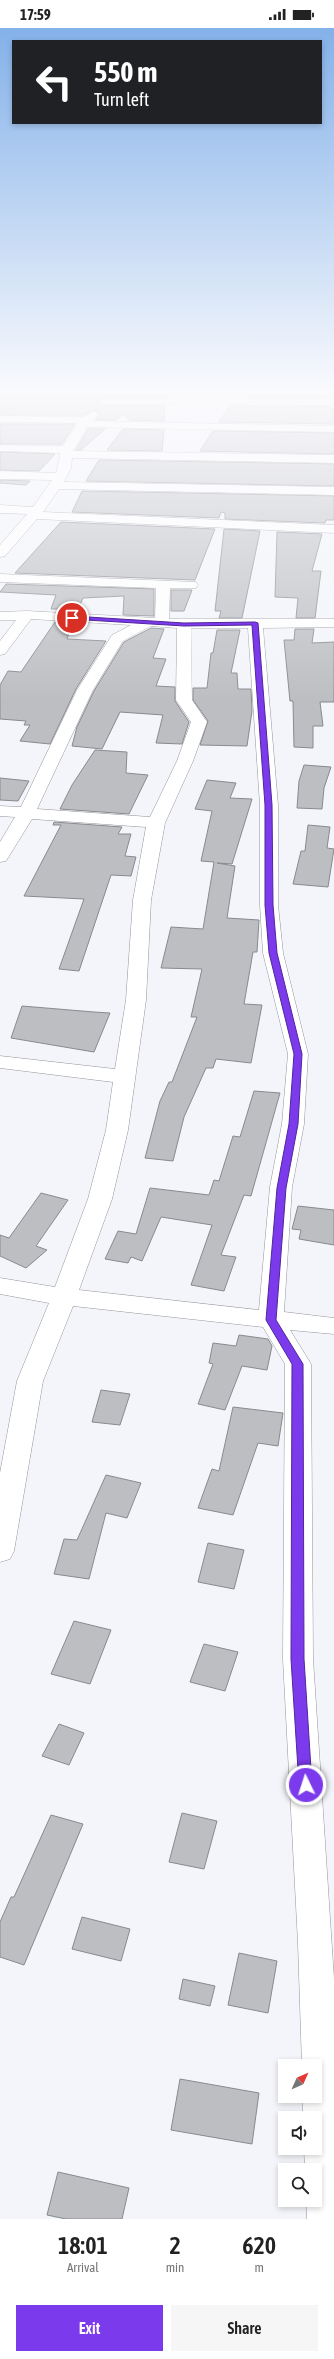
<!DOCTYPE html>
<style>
:root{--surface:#fff;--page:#f6f6f6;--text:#222;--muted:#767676;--accent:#7c3aed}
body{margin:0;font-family:"Asap Condensed",sans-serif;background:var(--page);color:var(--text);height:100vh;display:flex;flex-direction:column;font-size:15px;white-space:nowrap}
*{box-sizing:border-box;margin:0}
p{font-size:13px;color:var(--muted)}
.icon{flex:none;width:22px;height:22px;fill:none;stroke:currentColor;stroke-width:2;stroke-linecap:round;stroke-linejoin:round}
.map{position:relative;height:2191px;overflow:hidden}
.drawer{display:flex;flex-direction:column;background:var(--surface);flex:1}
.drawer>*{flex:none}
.guide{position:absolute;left:12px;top:12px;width:310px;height:84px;border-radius:0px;box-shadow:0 2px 6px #0003;background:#202124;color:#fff;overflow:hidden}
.needle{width:26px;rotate:45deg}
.tools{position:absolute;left:278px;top:2031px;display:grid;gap:8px}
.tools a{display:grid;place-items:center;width:44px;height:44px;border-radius:0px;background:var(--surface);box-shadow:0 2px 6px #0003;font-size:20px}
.pin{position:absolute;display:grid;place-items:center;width:34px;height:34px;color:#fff;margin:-17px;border:2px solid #fff;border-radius:50%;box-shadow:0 1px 4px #0007}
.me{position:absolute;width:44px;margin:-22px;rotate:356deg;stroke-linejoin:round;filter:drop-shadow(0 0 3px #0008)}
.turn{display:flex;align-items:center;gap:14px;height:84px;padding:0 16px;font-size:18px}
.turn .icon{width:52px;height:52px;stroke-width:2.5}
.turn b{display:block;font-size:28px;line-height:34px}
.eta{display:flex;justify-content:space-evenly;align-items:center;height:68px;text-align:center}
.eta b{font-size:24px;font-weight:600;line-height:28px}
.button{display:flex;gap:8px;margin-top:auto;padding:8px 16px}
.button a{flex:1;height:46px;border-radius:0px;background:var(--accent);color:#fff;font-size:16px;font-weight:600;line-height:46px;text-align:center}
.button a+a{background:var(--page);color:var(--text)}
.status{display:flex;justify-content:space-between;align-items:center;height:28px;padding:0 20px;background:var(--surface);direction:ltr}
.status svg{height:11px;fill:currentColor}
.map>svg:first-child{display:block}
.building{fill:#bcbec2;stroke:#888a8e}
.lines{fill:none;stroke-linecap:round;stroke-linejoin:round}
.street-casing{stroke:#93959a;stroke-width:1}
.street{fill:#fff;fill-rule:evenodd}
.route{fill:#7c3aed;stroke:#51269a}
</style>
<div class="status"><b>17:59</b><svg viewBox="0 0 49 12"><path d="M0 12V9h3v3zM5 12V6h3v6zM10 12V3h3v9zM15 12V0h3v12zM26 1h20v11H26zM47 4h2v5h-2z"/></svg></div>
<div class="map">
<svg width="334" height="2191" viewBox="0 0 334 2191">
<rect width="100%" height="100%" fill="#f3f5fa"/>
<g class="building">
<path d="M86,366h89l-3,4h-68l-6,4 2,4h65l-1,15 -34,-1 -7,-6 -7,6h-20l4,-6 -6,-4 -10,5h-84v-19h86z"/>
<path d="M242,366h33l57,1 -1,3h-89z"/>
<path d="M230,378h100v2l4,1v15l-115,-2z"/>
<path d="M0,396h75l-13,20h-62z"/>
<path d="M88,401h17l-24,21h-5z"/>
<path d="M123,401l41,1 -2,21 -55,-1z"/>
<path d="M213,403l121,2v21l-134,-3z"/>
<path d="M0,424l55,2 -16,17 -39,-1z"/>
<path d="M99,432l235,4v22l-248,-5z"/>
<path d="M0,452l30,1 -4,4 -26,-2z"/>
<path d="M82,463l252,5v24h-8l-1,3 -100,-4v-6l-4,-1 -2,6 -147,-6z"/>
<path d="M61,494l154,7 -20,51 -180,-7z"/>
<path d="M224,501l36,2 -18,87h-23l2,-7h-6z"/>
<path d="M277,504l45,2 -10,37h9l-6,47h-19l2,-20 -23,-1z"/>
<path d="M6,556l148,5v27l-31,-1 1,-19 -41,2 -6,14 -16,-1 2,-2h-12l5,-14 -56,-3z"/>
<path d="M171,562h21l-8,21h-13z"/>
<path d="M55,594l18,1 -6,16 39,2 -30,48 -26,55 -30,-3 10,-16h-6l2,-4 -26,-2v-34l8,-14 13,1z"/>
<path d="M151,600l13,1 -11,29 13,1 -10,27 19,1v14l14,21 -7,22 -26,-1 7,-28 -43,-3 -18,37 -30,-3 5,-19 17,-36 30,-49z"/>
<path d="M295,601h19l-2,14 22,-1v60h-14l3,24h-10v22l-19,-1 -1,-46h-3l-6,-61h10z"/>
<path d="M217,602h23l-9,43h6l1,16h13l1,22 -5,35 -47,-1 8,-24 -15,-21v-12h14l4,-35h2z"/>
<path d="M95,722l32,2 -1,21 22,2 -19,39 -69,-5 12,-24z"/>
<path d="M304,737l27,2 -7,21 -2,21 -25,-1 2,-27z"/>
<path d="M0,750l29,3 -11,20 -18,-1z"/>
<path d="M207,752l29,3 -6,15 22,1 -20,65 -15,-1 18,3 -8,52 32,2 -2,32h-4l-9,52 18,1 -11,58 -35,-4 -3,9h-7l-22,49 -11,44 -28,-3 15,-57 9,-19h3l25,-65h-6l11,-48 -41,-1 10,-41 32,2 11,-67 -13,-1 11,-50 -17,-2z"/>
<path d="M54,794l68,5 -4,7h13l-6,22 11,1 -5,19 -20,-1 -32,96 -20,-2 25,-70 -60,-3 37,-71h-8z"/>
<path d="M308,797l22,2 -3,21 7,1 -6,38 -35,-3 8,-33h4z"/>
<path d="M22,978l72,6 16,1 -16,39 -83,-14z"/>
<path d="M254,1063l26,2 -29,103 -7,-1 -23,60 15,2 -12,34 -33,-6 21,-60 -51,-8 -19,44 -11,-4 -3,6 -23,-4 13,-28 18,3 14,-46 59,7 5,-15 5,1 14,-45 7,1z"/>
<path d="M41,1165l27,7 -32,46 11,4 -21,18 -26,-12v-21l9,3z"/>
<path d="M298,1178l36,4v35l-35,-6 2,-9 -9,-1z"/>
<path d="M239,1307l29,4 4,7 -5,24 -25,-4 -17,44 -27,-6 15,-40 -4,-1 4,-20 23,3z"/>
<path d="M101,1362l29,4 -10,31 -28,-3z"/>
<path d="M233,1379l50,6 -5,33 -20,-3 -25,72 -35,-7 14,-39 7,2z"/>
<path d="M106,1447l35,8 -14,35 -21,-5 -17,66 -35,-5 10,-35 13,1z"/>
<path d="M208,1515l36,7 -10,39 -36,-7z"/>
<path d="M74,1593l37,9 -21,54 -39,-10z"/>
<path d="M204,1616l34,8 -13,39 -35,-9z"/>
<path d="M59,1696l25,9 -15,32 -27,-9z"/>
<path d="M182,1785l35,8 -13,48 -35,-7z"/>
<path d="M51,1787l32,9 -59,141 -24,-8v-35l11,-25h3z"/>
<path d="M82,1889l48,12 -9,32 -49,-12z"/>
<path d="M239,1925l38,8 -9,52 -40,-8z"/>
<path d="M183,1951l32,7 -5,20 -31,-7z"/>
<path d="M180,2051l79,14 -7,51 -81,-14z"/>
<path d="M58,2144l71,16 -7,31h-56l-19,-4z"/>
</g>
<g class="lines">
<g class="street-casing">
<g id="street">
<path d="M104,371h230v6l-234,-1 -1,-2z"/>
<path d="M93,383l6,3 -6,7 241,5v6l-247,-5 -14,24 261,4v8l-262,-5 -1,10 -7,14 270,5v8l-275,-6 -16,23 291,13v8l-297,-14 -32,37 -5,1v-12l27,-31 -27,-1v-8l33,2 19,-27 -52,-1v-8l56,2 4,-17v-3l-60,-2v-6l63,1 15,-23 -78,-1v-6l84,1z"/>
<path d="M0,546l196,8 2,3 -2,3h-26l-1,31h165v8l-71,1 15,177v100l5,48 25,101 -4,70 -12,63 -8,125 50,6v16l-44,-4 21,34 2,295 21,320v240h-27l-1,-19h9v-30h-10l-1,-22h11v-30h-12v-22h12v-30h-13l-4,-123 -15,-284 2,-295 -22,-37 -190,-21 -30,75 -29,170 -4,8 -10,3v-89l17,-92 32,-78 -49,-9v-16l55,9 33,-88 18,-69 7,-48 -113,-14v-12l115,13 11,-69 7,-100 13,-73 -114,-8 -26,42 -6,1v-20l15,-25 -15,-1v-10l21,1 56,-117 35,-55 19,-10 -100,-6 -26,35 -5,1v-14l16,-21h-16v-8l27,-1 128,7 1,-30 -156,-6zM151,598l26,2 -1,72 15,22 -14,39 -27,56 -113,-8 56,-119 30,-49zM191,600h57l12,177v100l3,48 25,101 -6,70 -12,63 -11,123 -180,-20 33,-91 16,-69 18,-130 5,-100 14,-77 28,-62 14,-39 -15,-22z"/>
</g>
</g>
<use href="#street" class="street"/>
</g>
<linearGradient id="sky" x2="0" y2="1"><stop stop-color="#83b1e9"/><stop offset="0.54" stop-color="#fafafd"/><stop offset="1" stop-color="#fafafd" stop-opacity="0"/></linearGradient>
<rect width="334" height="673" fill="url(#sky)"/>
<path class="route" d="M72,588l112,7 71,-1 3,1 14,182 1,100 4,48 25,101 -4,70 -12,64 -10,132 27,44 1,295 8,126 -2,4 -4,2 -5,-2 -2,-4 -8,-126 1,-295 -26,-44 11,-132 12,-64 5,-70 -25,-101 -4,-48v-100l-13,-180 -68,1 -114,-7z"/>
</svg>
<div class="tools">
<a><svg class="needle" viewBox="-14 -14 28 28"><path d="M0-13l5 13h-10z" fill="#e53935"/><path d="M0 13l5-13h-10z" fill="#767676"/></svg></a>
<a><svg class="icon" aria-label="sound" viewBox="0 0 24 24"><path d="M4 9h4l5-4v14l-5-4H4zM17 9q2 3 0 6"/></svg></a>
<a><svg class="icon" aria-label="search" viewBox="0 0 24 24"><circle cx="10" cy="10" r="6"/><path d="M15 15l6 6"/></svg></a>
</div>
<div class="pin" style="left:72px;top:590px;background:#d93025"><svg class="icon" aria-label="arrive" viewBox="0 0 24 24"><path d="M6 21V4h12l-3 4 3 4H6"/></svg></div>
<svg class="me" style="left:306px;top:1757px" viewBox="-20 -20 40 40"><circle r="17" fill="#7c3aed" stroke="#fff" stroke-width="3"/><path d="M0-11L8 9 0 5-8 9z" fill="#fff"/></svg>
<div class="guide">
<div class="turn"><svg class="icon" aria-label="left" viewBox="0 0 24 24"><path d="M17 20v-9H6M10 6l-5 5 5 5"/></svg><div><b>550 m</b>Turn left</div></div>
</div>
</div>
<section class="drawer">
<div class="eta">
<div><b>18:01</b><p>Arrival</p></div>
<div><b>2</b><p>min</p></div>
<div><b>620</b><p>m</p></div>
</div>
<div class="button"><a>Exit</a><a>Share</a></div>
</section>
